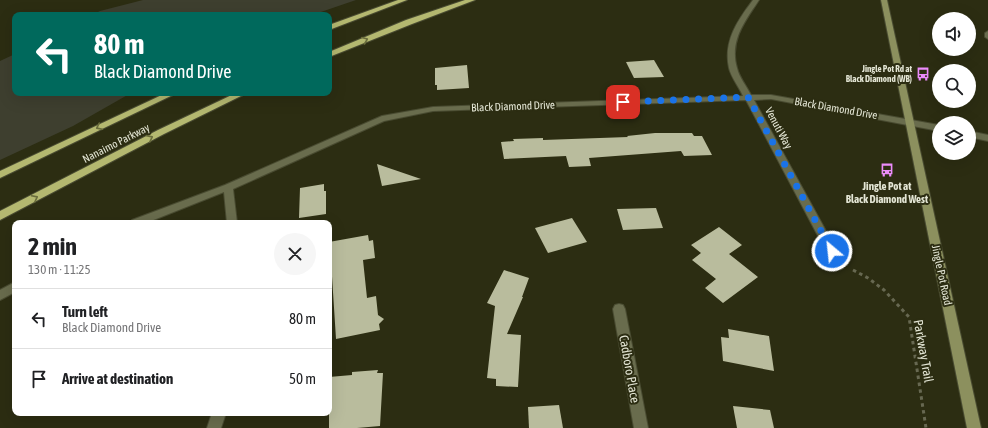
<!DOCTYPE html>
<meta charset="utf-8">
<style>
:root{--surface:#fff;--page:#f6f6f6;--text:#202124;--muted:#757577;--line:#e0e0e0}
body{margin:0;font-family:"Asap Condensed",sans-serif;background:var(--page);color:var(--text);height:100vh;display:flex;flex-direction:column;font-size:15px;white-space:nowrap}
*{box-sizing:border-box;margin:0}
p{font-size:13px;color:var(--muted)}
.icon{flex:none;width:22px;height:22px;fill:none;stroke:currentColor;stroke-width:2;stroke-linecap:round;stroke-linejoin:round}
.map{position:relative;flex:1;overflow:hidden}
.panel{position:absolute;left:12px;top:220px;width:320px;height:196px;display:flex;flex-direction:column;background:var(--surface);border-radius:8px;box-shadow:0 4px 16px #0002}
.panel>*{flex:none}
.banner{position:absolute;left:12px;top:12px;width:320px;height:84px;border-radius:8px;box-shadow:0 4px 16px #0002;background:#00695c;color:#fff;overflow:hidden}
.fabs{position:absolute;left:932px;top:12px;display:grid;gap:8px}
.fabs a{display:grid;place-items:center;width:44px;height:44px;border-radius:50%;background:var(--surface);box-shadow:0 4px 16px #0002;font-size:20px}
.pin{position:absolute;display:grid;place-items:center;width:34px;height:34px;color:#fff;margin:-17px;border-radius:8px;box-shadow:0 2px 6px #0006}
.me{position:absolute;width:44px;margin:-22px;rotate:332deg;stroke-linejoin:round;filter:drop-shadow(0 0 3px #0008)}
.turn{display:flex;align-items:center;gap:14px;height:84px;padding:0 16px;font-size:18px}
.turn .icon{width:52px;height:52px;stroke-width:2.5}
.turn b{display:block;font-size:28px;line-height:34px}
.round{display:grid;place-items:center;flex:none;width:42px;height:42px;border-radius:21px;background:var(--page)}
.head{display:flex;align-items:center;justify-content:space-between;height:68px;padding:0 16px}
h1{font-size:24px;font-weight:700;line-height:30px}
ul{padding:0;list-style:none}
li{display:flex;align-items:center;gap:12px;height:60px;padding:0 16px;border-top:1px solid var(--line)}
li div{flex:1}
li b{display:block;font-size:15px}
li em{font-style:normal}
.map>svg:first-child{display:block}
.green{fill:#3e3f2f}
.building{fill:#b9bc9d}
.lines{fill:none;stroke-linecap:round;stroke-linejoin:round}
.minor-casing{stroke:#494b31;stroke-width:2}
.secondary-casing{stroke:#494b31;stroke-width:2}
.trunk-casing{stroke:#494b31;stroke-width:2}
.path{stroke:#676851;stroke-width:3;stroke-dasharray:3.5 3.5;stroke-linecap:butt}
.minor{fill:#696c4d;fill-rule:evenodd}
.secondary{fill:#8c905e;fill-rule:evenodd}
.trunk{fill:#b4b870;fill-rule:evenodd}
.oneway{stroke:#696c3c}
.route{stroke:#1a73e8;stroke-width:7;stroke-dasharray:0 12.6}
.labels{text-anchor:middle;stroke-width:4;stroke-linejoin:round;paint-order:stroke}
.far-poi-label{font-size:9px;font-weight:bold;fill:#e4e6d5;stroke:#2c2d12;text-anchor:end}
.street-label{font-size:11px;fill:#e4e6d5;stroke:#2c2d12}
.poi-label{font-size:11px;font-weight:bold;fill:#e4e6d5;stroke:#2c2d12}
.near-street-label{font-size:13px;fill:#e4e6d5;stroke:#2c2d12}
</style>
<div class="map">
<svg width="988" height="428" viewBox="0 0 988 428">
<rect width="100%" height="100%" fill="#2c2d12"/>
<g class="green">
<path d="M143,0h213l-44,15h-220l8,-4z"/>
<path d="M15,54v39h116l-58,33 -73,34v-99z"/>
</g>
<g class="building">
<path d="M654,60l10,17 -30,1 -8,-16z"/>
<path d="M467,65l2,23 -32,2v-5h-2v-17z"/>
<path d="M655,133h37l2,3h8l10,19 -28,1 -3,-5 -92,7 2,8 -22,1 -3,-11 -62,3 -3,-17 13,-1 -1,-2 30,-1v2l85,-3 -1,-1z"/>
<path d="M377,164l44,15 -39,7z"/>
<path d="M324,184v7h2v23l-27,4 1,-30z"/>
<path d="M656,208l7,20 -40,2 -6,-21z"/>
<path d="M572,218l15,24 -39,11 -13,-25z"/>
<path d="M719,227l23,18 -13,9 29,23 -35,26 -18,-15 11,-9 -24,-19 9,-7 -10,-8z"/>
<path d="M368,235l1,6 4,-1 2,18 -12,2 4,38 9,-2 2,19 6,4 -5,5 1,6 -44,9 -5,-78h-2v-19z"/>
<path d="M504,270l25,8 -7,19h1l-16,37 14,1 -3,52 -22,-1v-7l-9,-1 8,-72 -8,-3z"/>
<path d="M728,329l41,7 5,35 -51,-10 -2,-24 8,1z"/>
<path d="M378,370l-1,3h6l-3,53 -23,2h-28v-51l23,-2v-3z"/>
<path d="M559,405l4,23h-34l-1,-21z"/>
<path d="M733,406l37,4 4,18h-37z"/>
</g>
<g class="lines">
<g class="minor-casing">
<g id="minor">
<path d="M753,0h6c-14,21 -30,41 -22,68 2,9 10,19 14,27h20l168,30v6l-168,-32 -17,1 89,162 1,3 -1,3 -4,1 -4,-1 -89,-168 -313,11 -49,10 -151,68 4,34h-10l-3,-31 -78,31h-15l1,-3 93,-35 157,-69 51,-9 310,-11c-4,-9 -12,-19 -14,-28 -6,-27 9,-48 24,-68z"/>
<path d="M988,31v8l-3,-2v-4z"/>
<path d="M969,131l19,4v6l-19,-4z"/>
<path d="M15,282v10l-15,8v-10z"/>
<path d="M619,304l4,1 2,4 23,119h-14l-21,-119 2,-4z"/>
<path d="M212,413h14l-5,15h-14z"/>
</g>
</g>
<g class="secondary-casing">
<path id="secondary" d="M881,0h6l94,428h-14z"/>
</g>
<g class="trunk-casing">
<g id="trunk">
<path d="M398,0h9l-78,30v-5z"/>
<path d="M465,0h10l-63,24 -83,33v-5l77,-32z"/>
<path d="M166,93h11l-177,85v-7z"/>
<path d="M236,93h11l-83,41 -164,86v-9l158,-81z"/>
</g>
</g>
<path class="path" d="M853,270l15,8 16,12 25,27 17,111"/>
<use href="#minor" class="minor"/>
<use href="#secondary" class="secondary"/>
<use href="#trunk" class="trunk"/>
</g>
<defs><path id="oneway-chevron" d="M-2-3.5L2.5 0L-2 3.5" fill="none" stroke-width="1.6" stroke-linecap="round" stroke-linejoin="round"/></defs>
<g class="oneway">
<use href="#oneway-chevron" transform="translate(365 40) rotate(-22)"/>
<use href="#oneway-chevron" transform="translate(99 127) rotate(154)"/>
<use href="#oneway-chevron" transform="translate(150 138) rotate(-27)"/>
<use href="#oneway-chevron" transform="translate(35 198) rotate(-27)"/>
</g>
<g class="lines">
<path class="route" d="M623,102l125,-5 84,154"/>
</g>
<defs>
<g id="bus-bare" transform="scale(1.08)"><path d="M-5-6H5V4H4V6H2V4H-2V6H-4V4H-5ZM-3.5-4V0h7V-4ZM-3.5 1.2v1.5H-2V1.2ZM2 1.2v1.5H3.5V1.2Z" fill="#ec8cfb" stroke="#2c2d12" stroke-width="2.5" paint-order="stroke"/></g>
</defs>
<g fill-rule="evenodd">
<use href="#bus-bare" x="923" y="74"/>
<use href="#bus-bare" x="887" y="170"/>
</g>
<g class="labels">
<g class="far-poi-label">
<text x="912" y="72">Jingle Pot Rd at<tspan x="912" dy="10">Black Diamond (WB)</tspan></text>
</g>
<g class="street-label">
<text transform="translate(513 106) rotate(-2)" y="4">Black Diamond Drive</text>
<text transform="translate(836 108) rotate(10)" y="4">Black Diamond Drive</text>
<text transform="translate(779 128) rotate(62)" y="4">Venuti Way</text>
<text transform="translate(116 143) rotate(-27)" y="4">Nanaimo Parkway</text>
<text transform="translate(942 275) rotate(78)" y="4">Jingle Pot Road</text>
</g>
<g class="poi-label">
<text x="887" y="190">Jingle Pot at<tspan x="887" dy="13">Black Diamond West</tspan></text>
</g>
<g class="near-street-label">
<text transform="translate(924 351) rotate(80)" y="5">Parkway Trail</text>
<text transform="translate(630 369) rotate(80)" y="5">Cadboro Place</text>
</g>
</g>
</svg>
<div class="fabs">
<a><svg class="icon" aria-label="sound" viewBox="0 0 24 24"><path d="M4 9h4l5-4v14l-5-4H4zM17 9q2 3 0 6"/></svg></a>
<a><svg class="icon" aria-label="search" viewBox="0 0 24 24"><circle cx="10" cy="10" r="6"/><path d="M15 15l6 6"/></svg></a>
<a><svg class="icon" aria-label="layers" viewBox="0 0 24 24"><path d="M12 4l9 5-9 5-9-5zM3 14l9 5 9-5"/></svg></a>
</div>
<div class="pin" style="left:623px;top:102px;background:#d93025"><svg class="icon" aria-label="arrive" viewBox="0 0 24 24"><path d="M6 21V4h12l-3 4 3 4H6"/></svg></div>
<svg class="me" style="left:832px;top:251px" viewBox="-20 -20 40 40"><circle r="17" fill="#1a73e8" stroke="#fff" stroke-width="3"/><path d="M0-11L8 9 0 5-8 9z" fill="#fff"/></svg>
<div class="banner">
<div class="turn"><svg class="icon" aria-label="left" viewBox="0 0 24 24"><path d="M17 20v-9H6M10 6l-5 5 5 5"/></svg><div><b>80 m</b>Black Diamond Drive</div></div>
</div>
<section class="panel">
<div class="head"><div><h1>2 min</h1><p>130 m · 11:25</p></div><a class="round"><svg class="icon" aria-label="close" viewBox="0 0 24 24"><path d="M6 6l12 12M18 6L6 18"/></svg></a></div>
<ul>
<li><svg class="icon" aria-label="left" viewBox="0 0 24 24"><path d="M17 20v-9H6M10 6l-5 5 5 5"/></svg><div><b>Turn left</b><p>Black Diamond Drive</p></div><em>80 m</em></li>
<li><svg class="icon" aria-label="arrive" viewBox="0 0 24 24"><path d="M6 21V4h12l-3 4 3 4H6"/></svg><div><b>Arrive at destination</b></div><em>50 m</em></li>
</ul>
</section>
</div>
